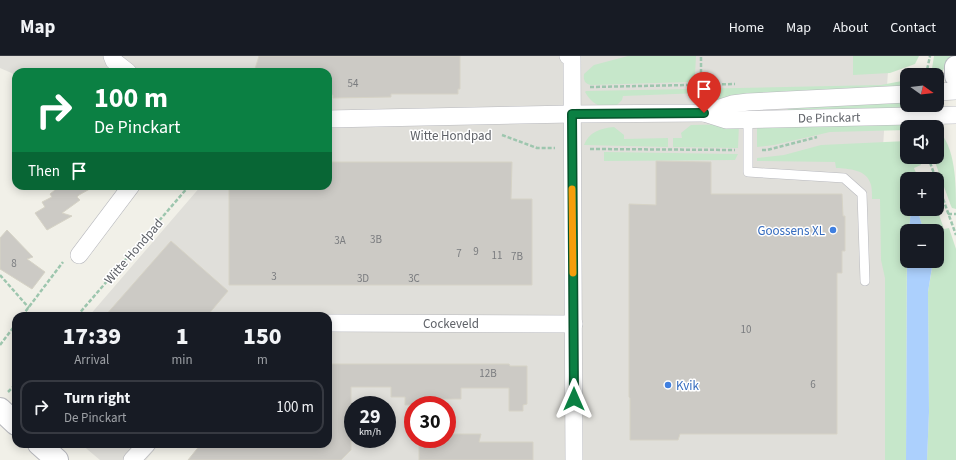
<!DOCTYPE html>
<meta charset="utf-8">
<style>
:root{--surface:#171b24;--page:#20242c;--text:#f1f3f6;--muted:#9ea1a6;--line:#363941}
body{margin:0;font-family:"Source Sans 3",sans-serif;background:var(--page);color:var(--text);height:100vh;display:flex;flex-direction:column;font-size:15px;white-space:nowrap}
*{box-sizing:border-box;margin:0}
p{font-size:13px;color:var(--muted)}
.icon{flex:none;width:22px;height:22px;fill:none;stroke:currentColor;stroke-width:2;stroke-linecap:round;stroke-linejoin:round}
.map{position:relative;flex:1;overflow:hidden}
.drawer{position:absolute;left:12px;top:256px;width:320px;height:136px;display:flex;flex-direction:column;background:var(--surface);border-radius:12px;box-shadow:0 2px 10px #0003}
.drawer>*{flex:none}
.top-card{position:absolute;left:12px;top:12px;width:320px;height:122px;border-radius:12px;box-shadow:0 2px 10px #0003;background:#0b8043;color:#fff;overflow:hidden}
.needle{width:26px;rotate:104deg}
.fabs{position:absolute;left:900px;top:12px;display:grid;gap:8px}
.fabs a{display:grid;place-items:center;width:44px;height:44px;border-radius:8px;background:var(--surface);box-shadow:0 2px 10px #0003;font-size:20px}
.speed{position:absolute;left:344px;top:340px;display:flex;gap:8px;font-size:20px;font-weight:700;text-align:center}
.speed>*{display:grid;place-content:center;width:52px;height:52px;border-radius:50%;background:var(--surface);box-shadow:0 2px 10px #0003;line-height:1}
.speed small{font-size:10px;font-weight:400}
.speed .limit{border:6px solid #d22;background:#fff;color:#111}
.pin{position:absolute;display:grid;place-items:center;width:34px;height:34px;color:#fff;margin:-41px -17px;border-radius:50% 50% 50% 0;rotate:-45deg;box-shadow:0 0 4px #0007}
.pin .icon{rotate:45deg}
.me{position:absolute;width:44px;margin:-22px;rotate:0deg;stroke-linejoin:round;filter:drop-shadow(0 0 3px #0008)}
.turn{display:flex;align-items:center;gap:14px;height:84px;padding:0 16px;font-size:18px}
.turn .icon{width:52px;height:52px;stroke-width:2.5}
.turn b{display:block;font-size:28px;line-height:34px}
.then{display:flex;align-items:center;height:38px;padding:0 16px;background:#0003;gap:8px;font-size:15px}
.eta{display:flex;justify-content:space-evenly;align-items:center;height:68px;text-align:center}
.eta b{font-size:24px;font-weight:800;line-height:28px}
ul{padding:0;list-style:none}
li{display:flex;align-items:center;gap:12px;height:54px;margin:0 8px 6px;padding:0 8px;border:2px solid var(--line);border-radius:12px}
li div{flex:1}
li b{display:block;font-size:15px}
li em{font-style:normal}
header{display:flex;align-items:center;gap:24px;box-sizing:border-box;height:56px;padding:0 20px;background:var(--surface);border-bottom:1px solid var(--line)}
header strong{font-size:19px}
nav{display:flex;gap:22px;margin-inline-start:auto;font-size:14px}
.map>svg:first-child{display:block}
.industrial{fill:#e0dfda;fill-rule:evenodd}
.green{fill:#c6e7ca}
.water{fill:#acd0fd}
.building{fill:#cccac5;stroke:#d6d3c6}
.lines{fill:none;stroke-linecap:round;stroke-linejoin:round}
.service-casing{stroke:#b8b9be;stroke-width:10}
.minor-casing{stroke:#b8b9be;stroke-width:18}
.tertiary-casing{stroke:#b8b9be;stroke-width:24}
.secondary-casing{stroke:#b9bbc1;stroke-width:24}
.path{stroke:#9dc6ae;stroke-width:2.5;stroke-dasharray:4 2;stroke-linecap:butt}
.service{stroke:#fff;stroke-width:9}
.minor{stroke:#fff;stroke-width:17}
.tertiary{stroke:#fff;stroke-width:22}
.secondary{stroke:#fff;stroke-width:22}
.route-casing{stroke:#07532c;stroke-width:10}
.route{stroke:#0b8043;stroke-width:7}
.slow{stroke:#f59e0b;stroke-width:7}
.shop-dot{fill:#3f7fe0;stroke:#fff;stroke-width:1.5}
.labels{text-anchor:middle;stroke-width:3;stroke-linejoin:round;paint-order:stroke}
.number-label{font-size:11px;fill:#7a7c7f}
.street-label{font-size:13px;fill:#5f6268;stroke:#fff}
.shop-label{font-size:13px;fill:#366cbe;stroke:#fff;text-anchor:end}
</style>
<header>
<strong>Map</strong>
<nav><a>Home</a><a>Map</a><a>About</a><a>Contact</a></nav>
</header>
<div class="map">
<svg width="956" height="404" viewBox="0 0 956 404">
<rect width="100%" height="100%" fill="#f1f0e8"/>
<g class="industrial">
<path d="M0,0h889l-7,106 14,298h-673l105,-16v-128h-239l112,-130h127v-114h-312v3l-16,-7zM353,349h34v34h-34zM413,349h34v34h-34z"/>
<path d="M81,388h78l-13,16h-46z"/>
</g>
<g class="green">
<path d="M628,0h68l-1,19 -1,4 -6,3 -97,3c-6,-1 -8,-5 -7,-11l10,-9z"/>
<path d="M853,0h66l-4,8 -25,9 -37,2z"/>
<path d="M934,0h17l-4,9 -10,13v-3h-6z"/>
<path d="M907,24v9l-152,5 -46,8 -8,-5v-4l-78,3 -1,4 -8,8c-15,-1 -21,-3 -29,-16l1,-1 295,-6z"/>
<path d="M907,45v4h10v4l-129,2 -1,-4z"/>
<path d="M918,65v6h-11v3l-77,2 -56,13 -17,2v-24z"/>
<path d="M739,68l-1,24 -65,-1v-9h9l-1,-5 10,-8z"/>
<path d="M614,71l10,8v4l44,-1v9l-84,-2c5,-13 17,-17 30,-18z"/>
<path d="M937,73c19,17 19,56 19,80l-4,-1 -1,-2 -16,-44 -1,-5h3z"/>
<path d="M907,85v16h12l2,8 -7,3 3,7 7,-2 2,6h-19v30h4l-2,22h-2l-1,229h-21v-182l-4,-18 -1,-61h-8c0,-4 0,-10 -1,-14 -4,-16 -22,-16 -35,-17l-1,-6 -78,-1v-3l27,-3 37,-10z"/>
<path d="M604,96l134,2 -3,6 -131,1z"/>
<path d="M917,153h20l7,20 5,-1 7,21v211h-29l2,-48 -1,-120 5,-30 4,-1 2,-3 -2,-6v-21h-13z"/>
</g>
<g class="water">
<path d="M911,153h6l7,22h-15z"/>
<path d="M907,205h26l-5,31 1,120 -2,48h-21z"/>
</g>
<g class="building">
<path d="M259,0h201v33h-2v5h-67v3l-58,1v-3h-5v-23h-74z"/>
<path d="M656,105l55,1v32h131l1,22h2v35h-3v22h-5v161h-157l-2,6h-48v-42l-1,-1v-193l27,1z"/>
<path d="M328,106h184l-1,37h21v86h-303v-99h99z"/>
<path d="M60,130h35l-16,9 -2,2 3,3 -18,13 10,3 -25,14 -12,-17 10,-6 -3,-5 10,-5 -2,-3z"/>
<path d="M7,174l26,27 -6,2 18,13 -13,17 -32,-20v-31z"/>
<path d="M171,185l57,50 -21,25h-102z"/>
<path d="M328,308h181l1,2h17v38l-4,1v6h-14v-23h-48v11h-41v6h-15v-8h-14v-10h-40v63l-10,10h-153l13,-16h127z"/>
<path d="M447,378h34l-2,8h54v18h-114v-21h28z"/>
</g>
<g class="lines">
<g class="service-casing">
<path id="service" d="M748,60v56l96,6 18,16 3,87"/>
</g>
<g class="minor-casing">
<g id="minor">
<path d="M112,0l2,5 14,11"/>
<path d="M568,0l4,2 2,402"/>
<path d="M937,36l19,-1"/>
<path d="M704,57l22,7 230,-5"/>
<path d="M328,63l244,-5 132,-1 28,-9 16,-2 159,-8"/>
<path d="M79,199l52,-69"/>
<path d="M328,267l246,1"/>
<path d="M132,404l15,-16"/>
</g>
</g>
<g class="tertiary-casing">
<g id="tertiary">
<path d="M0,353l16,15"/>
<path d="M39,388l18,16"/>
</g>
</g>
<g class="secondary-casing">
<path id="secondary" d="M956,11v9"/>
</g>
<g class="path">
<path d="M913,19l13,-4"/>
<path d="M926,19l4,-19"/>
<path d="M701,29v-29"/>
<path d="M590,31l145,-3"/>
<path d="M502,79l35,13h18"/>
<path d="M590,93l145,1"/>
<path d="M762,94h5l50,-13"/>
<path d="M928,101l8,22"/>
<path d="M937,126l19,53"/>
<path d="M948,158h8"/>
<path d="M0,219l29,33"/>
<path d="M22,260l41,-54"/>
<path d="M77,260l112,-130"/>
<path d="M0,289l16,-21"/>
<path d="M8,336l8,-8"/>
</g>
<use href="#service" class="service"/>
<use href="#minor" class="minor"/>
<use href="#tertiary" class="tertiary"/>
<use href="#secondary" class="secondary"/>
</g>
<g class="lines">
<g class="route-casing">
<path id="route" d="M574,343l-2,-285 132,-1"/>
</g>
<use href="#route" class="route"/>
<path class="slow" d="M572,133l1,84"/>
</g>
<g class="shop-dot">
<circle cx="833" cy="174" r="4"/>
<circle cx="668" cy="329" r="4"/>
</g>
<g class="labels">
<g class="number-label">
<text x="353" y="31">54</text>
<text x="376" y="187">3B</text>
<text x="340" y="188">3A</text>
<text x="476" y="199">9</text>
<text x="459" y="201">7</text>
<text x="497" y="203">11</text>
<text x="517" y="204">7B</text>
<text x="14" y="211">8</text>
<text x="274" y="224">3</text>
<text x="363" y="226">3D</text>
<text x="414" y="226">3C</text>
<text x="746" y="277">10</text>
<text x="488" y="321">12B</text>
<text x="813" y="332">6</text>
</g>
<g class="street-label">
<text transform="translate(829 61) rotate(-1)" y="5">De Pinckart</text>
<text x="451" y="84">Witte Hondpad</text>
<text transform="translate(133 195) rotate(-49)" y="5">Witte Hondpad</text>
<text x="451" y="272">Cockeveld</text>
</g>
<g class="shop-label">
<text x="825" y="179">Goossens XL</text>
<text x="676" y="334" text-anchor="start">Kvik</text>
</g>
</g>
</svg>
<div class="fabs">
<a><svg class="needle" viewBox="-14 -14 28 28"><path d="M0-13l5 13h-10z" fill="#e53935"/><path d="M0 13l5-13h-10z" fill="#9ea1a6"/></svg></a>
<a><svg class="icon" aria-label="sound" viewBox="0 0 24 24"><path d="M4 9h4l5-4v14l-5-4H4zM17 9q2 3 0 6"/></svg></a>
<a>+</a>
<a>−</a>
</div>
<div class="speed"><div>29<small>km/h</small></div><div class="limit">30</div></div>
<div class="pin" style="left:704px;top:57px;background:#d93025"><svg class="icon" aria-label="arrive" viewBox="0 0 24 24"><path d="M6 21V4h12l-3 4 3 4H6"/></svg></div>
<svg class="me" style="left:574px;top:343px" viewBox="-20 -20 40 40"><path d="M0-17L14 15 0 8-14 15z" fill="#0b8043" stroke="#fff" stroke-width="4"/></svg>
<div class="top-card">
<div class="turn"><svg class="icon" aria-label="right" viewBox="0 0 24 24"><path d="M7 20v-9h11M14 6l5 5-5 5"/></svg><div><b>100 m</b>De Pinckart</div></div>
<div class="then">Then<svg class="icon" aria-label="arrive" viewBox="0 0 24 24"><path d="M6 21V4h12l-3 4 3 4H6"/></svg></div>
</div>
<section class="drawer">
<div class="eta">
<div><b>17:39</b><p>Arrival</p></div>
<div><b>1</b><p>min</p></div>
<div><b>150</b><p>m</p></div>
</div>
<ul>
<li><svg class="icon" aria-label="right" viewBox="0 0 24 24"><path d="M7 20v-9h11M14 6l5 5-5 5"/></svg><div><b>Turn right</b><p>De Pinckart</p></div><em>100 m</em></li>
</ul>
</section>
</div>
